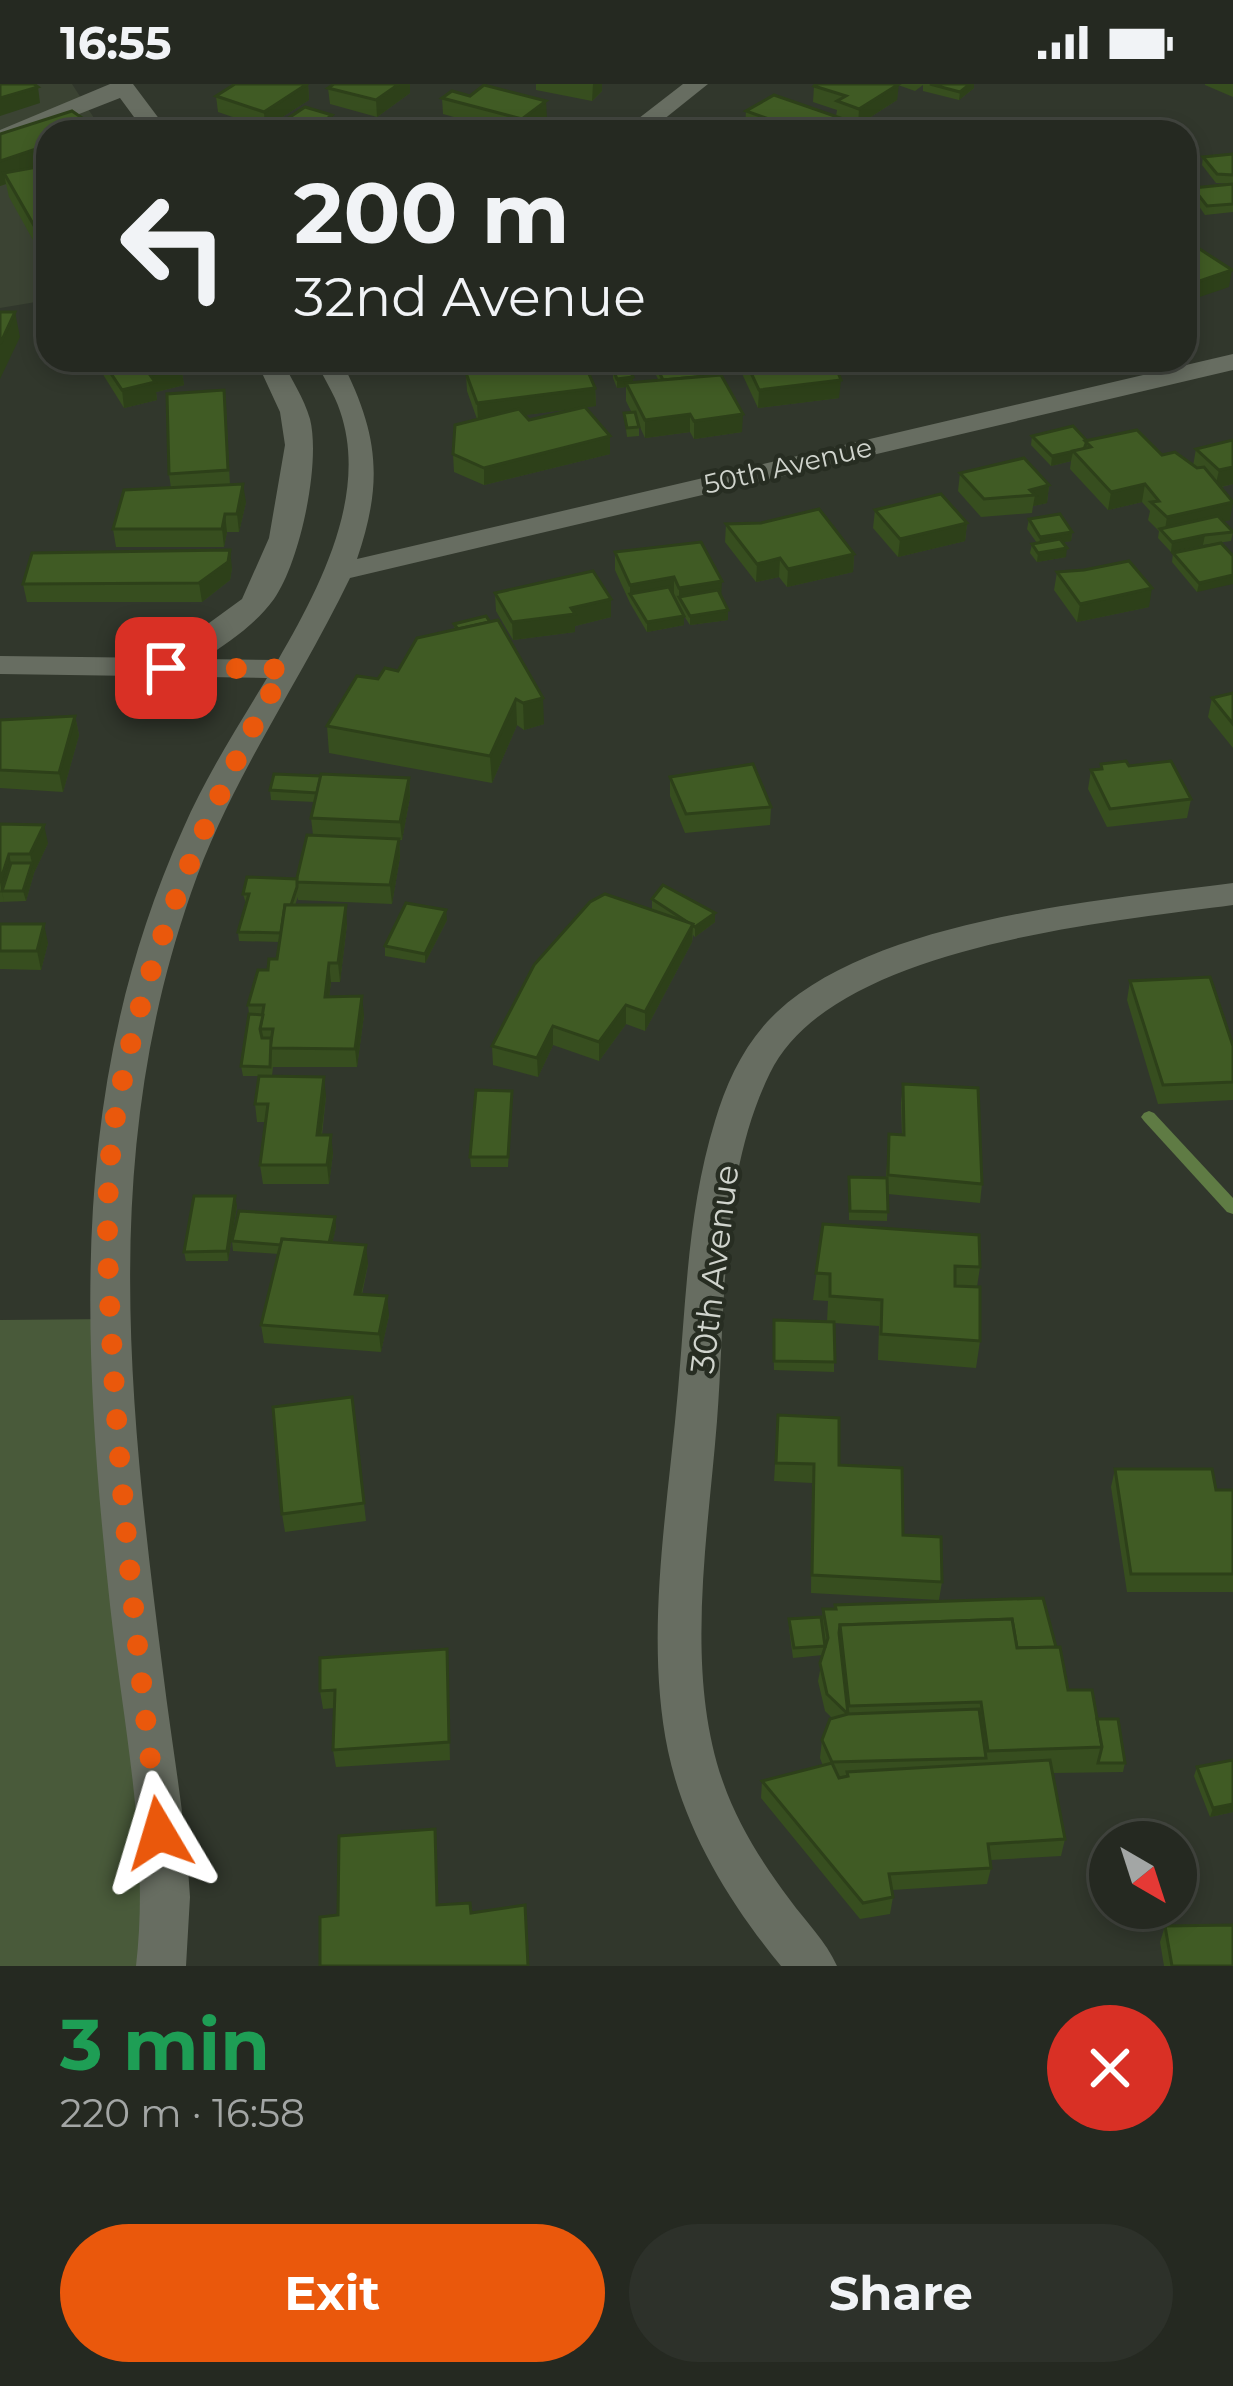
<!DOCTYPE html>
<meta charset="utf-8">
<style>
:root{--surface:#252921;--page:#2d312a;--text:#f1f3f6;--muted:#a3a6a5;--line:#42453f;--accent:#ea580c}
body{margin:0;font-family:Montserrat,sans-serif;background:var(--page);color:var(--text);height:100vh;display:flex;flex-direction:column;font-size:45px;white-space:nowrap}
*{box-sizing:border-box;margin:0}
p{font-size:39px;color:var(--muted)}
.icon{flex:none;width:66px;height:66px;fill:none;stroke:currentColor;stroke-width:2;stroke-linecap:round;stroke-linejoin:round}
.map{position:relative;height:1882px;overflow:hidden}
.panel{display:flex;flex-direction:column;background:var(--surface);flex:1}
.panel>*{flex:none}
.hud{position:absolute;left:36px;top:36px;width:1161px;height:252px;border-radius:36px;box-shadow:0 6px 18px #0003,0 0 0 3px var(--line);background:#252921;color:var(--text);overflow:hidden}
.needle{width:78px;rotate:141deg}
.fabs{position:absolute;left:1089px;top:1737px;display:grid;gap:24px}
.fabs a{display:grid;place-items:center;width:108px;height:108px;border-radius:50%;background:var(--surface);box-shadow:0 6px 18px #0003,0 0 0 3px var(--line);font-size:60px}
.pin{position:absolute;display:grid;place-items:center;width:102px;height:102px;color:#fff;margin:-51px;border-radius:24px;box-shadow:0 6px 18px #0006}
.me{position:absolute;width:132px;margin:-66px;rotate:353deg;stroke-linejoin:round;filter:drop-shadow(0 0 9px #0008)}
.turn{display:flex;align-items:center;gap:42px;height:252px;padding:0 60px;font-size:54px}
.turn .icon{width:156px;height:156px;stroke-width:2.5}
.turn b{display:block;font-size:84px;line-height:102px}
.round{display:grid;place-items:center;flex:none;width:126px;height:126px;border-radius:63px;background:var(--page)}
.head{display:flex;align-items:center;justify-content:space-between;height:204px;padding:0 60px}
h1{font-size:72px;font-weight:700;line-height:90px;color:#1e9e55}
.primary-button{display:flex;gap:24px;margin-top:auto;padding:24px 60px}
.primary-button a{flex:1;height:138px;border-radius:72px;background:var(--accent);color:#fff;font-size:48px;font-weight:700;line-height:138px;text-align:center}
.primary-button a+a{background:var(--page);color:var(--text)}
.status{display:flex;justify-content:space-between;align-items:center;height:84px;padding:0 60px;background:var(--surface);direction:ltr}
.status svg{height:33px;fill:currentColor}
.map>svg:first-child{display:block}
.built{fill:#3b4333}
.green{fill:#495a3a}
.lines{fill:none;stroke-linecap:round;stroke-linejoin:round}
.stream{fill:#5f7b44;fill-rule:evenodd}
.minor{fill:#676d61;fill-rule:evenodd}
.wall{fill:#374e1f;fill-rule:evenodd}
.shaded-wall{fill:#2d4019}
.building{fill:#405b24;stroke:#2d4019;stroke-width:3}
.route{stroke:#ea580c;stroke-width:21;stroke-dasharray:0 37.8}
.labels{text-anchor:middle;stroke-width:9;stroke-linejoin:round;paint-order:stroke}
.far-street-label{font-size:27px;fill:#d0d4cd;stroke:#272d22}
.street-label{font-size:33px;fill:#d0d4cd;stroke:#272d22}
</style>
<div class="status"><b>16:55</b><svg viewBox="0 0 49 12"><path d="M0 12V9h3v3zM5 12V6h3v6zM10 12V3h3v9zM15 12V0h3v12zM26 1h20v11H26zM47 4h2v5h-2z"/></svg></div>
<div class="map">
<svg width="1233" height="1882" viewBox="0 0 1233 1882">
<rect width="100%" height="100%" fill="#31372c"/>
<path class="built" d="M0,0h72l31,48h-55v168l-48,8z"/>
<path class="green" d="M113,1235l53,647h-166v-646z"/>
<g class="lines">
<path class="stream" d="M1149,1027l5,2 79,85v16l-6,-2 -83,-91 -3,-4 3,-4z"/>
<g class="minor">
<path d="M110,0h23l36,48h-24l-25,-34 -120,47v-15z"/>
<path d="M683,0h25l-60,48h-27z"/>
<path d="M1233,270v16l-883,208c-51,106 -120,202 -159,315 -91,261 -62,511 -28,779 9,75 23,149 27,225l-4,69h-50c14,-120 -13,-242 -26,-361 -29,-270 -41,-523 73,-776 23,-53 54,-101 84,-151l-267,-4v-18l161,2 81,-59 27,-61 16,-93 -5,-33 -24,-52h26c9,19 22,38 28,59 11,44 -10,143 -36,180 -19,26 -45,43 -71,60l75,1c41,-71 91,-165 62,-249 -6,-18 -17,-34 -25,-51h26c37,73 43,120 16,199z"/>
<path d="M1233,799v22c-125,17 -402,41 -463,168 -51,104 -44,235 -53,348 -9,115 -33,250 6,361 15,43 40,82 67,118 16,22 36,41 47,66h-56c-51,-62 -96,-135 -113,-215 -24,-116 0,-244 10,-361 8,-90 10,-182 37,-269 12,-40 30,-79 62,-109 100,-93 324,-112 456,-129z"/>
</g>
</g>
<g class="wall">
<path d="M308,0l1,16 -44,28 -47,-16 -2,-16z"/>
<path d="M334,0h76v9l-33,24 -47,-13 -2,-16z"/>
<path d="M536,0h66v7l-10,10 -56,-11z"/>
<path d="M816,0h158v4l-15,12 -36,-9v-6l-8,6 -17,-6 -1,15 -39,25 -3,-1 -1,8h-97l-12,-4 1,-17 90,5 1,-6 -24,-8 1,-16z"/>
<path d="M1205,0h28v13l-28,-12z"/>
<path d="M470,12l77,22 -20,14h-19l-65,-18 -1,-16z"/>
<path d="M48,48v135l-39,-70 -3,-13 -6,2v-52z"/>
<path d="M1233,70v30l-17,-1 -14,-18 1,-8z"/>
<path d="M1233,100v28l-28,3 -13,-19 1,-8z"/>
<path d="M94,276h82l5,7 3,18 -28,7 1,8 -33,8z"/>
<path d="M738,276h95l6,38 -81,10 -20,-43z"/>
<path d="M654,278l63,13 25,57 -48,7 -4,-7 -45,6 -6,-13v11l-12,1 -3,-24h8l-6,-12v-14l-9,1 -4,-10v-9l20,8v6l26,-2 -5,-10z"/>
<path d="M466,289l129,15 1,18 -11,1 25,47 -126,31 -30,-13 -1,-18 24,-35 -10,-28zM580,324l-51,12 -5,-5z"/>
<path d="M226,324l4,77 16,17 -7,30h-12l-3,15h-108l-3,-18 58,-41 -2,-14z"/>
<path d="M1032,352l55,5 75,14 31,11 3,-17 37,-9v44l-12,3 9,33 -8,1 11,11 -2,9 -28,4 -32,7 -13,-14 1,-7 -11,-11 2,-9 -8,-9 -34,8 -38,-41 1,-8 -20,5 -20,-21z"/>
<path d="M960,389l89,12 -2,18 -14,3 -1,7 -51,4 -23,-26z"/>
<path d="M875,426l92,13 -2,18 -67,16 -25,-29z"/>
<path d="M1029,435l43,13 -1,9 -8,1 3,15 -29,5 -7,-9 2,-9 5,-1 -10,-14z"/>
<path d="M726,440l128,30 -1,18 -66,15 -8,-10 -23,5 -31,-40z"/>
<path d="M615,468l106,45 7,23 -38,5 -6,-9v9l-37,7 -17,-29 -15,-33z"/>
<path d="M1173,469l60,3 -36,36 -25,-30z"/>
<path d="M232,484l-2,12 -28,22h-175l-4,-18z"/>
<path d="M1057,488l92,35 -72,15 -23,-32z"/>
<path d="M495,509l116,24 -36,9v6l-62,8 -17,-29z"/>
<path d="M454,540l90,100 -20,6 -7,-5 -25,58 -163,-30 -2,-27 51,-47 20,-8 57,-41z"/>
<path d="M1233,609v55l-25,-31 4,-19z"/>
<path d="M75,632l4,19 -16,57 -63,-4v-68z"/>
<path d="M1101,680l28,2 62,33 -4,19 -80,9 -19,-38 3,-19 9,-1z"/>
<path d="M670,693l101,30 -1,18 -85,8 -15,-37z"/>
<path d="M409,694l1,19 -8,43h-3l1,17 -8,47 -94,-4v-3l-3,8 52,19 -7,58h-9l-2,15 35,18 -7,52h-84l-1,9 54,20 -4,39 11,18 -4,31h-66l-3,-19 6,-43h-9l-2,-18 4,-28h-16l-2,-10 8,-52 -1,-9 20,-35 9,-11 3,-17 -41,-1 -1,-9 8,-28 -3,-10 54,-15 16,-44 -2,-17 4,-16 -44,-2 -1,-10z"/>
<path d="M0,740l48,19 -14,30 -8,28 -26,1z"/>
<path d="M652,815l63,23 -20,15 -2,-2 -1,7 -47,89 -19,-7 -27,37 -46,-16 -15,32 -45,-12 -1,-19 160,-137z"/>
<path d="M447,836l-22,43 -40,-7v-10z"/>
<path d="M0,840l48,19 -7,27 -41,-1z"/>
<path d="M1130,897l103,65v54l-75,4 -31,-104z"/>
<path d="M903,1000l79,100 -2,19 -92,-9 -1,27 -38,-1v-43l37,1 3,-44 13,1 -1,-32z"/>
<path d="M512,1007l-4,76h-37l-1,-10z"/>
<path d="M237,1122l-9,55h-42l-2,-9z"/>
<path d="M823,1140l157,43 -3,20 3,54 -4,27 -98,-8 1,-34 -45,-3v49l-60,-2 -1,-40 54,-8 1,-21 -15,-1z"/>
<path d="M336,1143l-4,16 36,21 -6,31 27,20 -8,37 -117,-9 -3,-18 18,-71 -46,-3 -1,-10z"/>
<path d="M352,1313l14,124 -81,11 -3,-18z"/>
<path d="M778,1331l61,50 64,70 39,47 -3,18 -128,-7 1,-110 -38,-2z"/>
<path d="M1115,1385l101,21h17v102h-106l-16,-105z"/>
<path d="M835,1521l233,85 29,29 28,44 -2,9 -70,1 12,66 -4,17 -71,4 1,8 -4,16 -95,6 1,7 -3,17 -30,5 -99,-121 1,-17 61,-15 -3,-8 2,-18 11,-21 -8,-8 -7,-30 5,-26 -30,3 -4,-30v-9l33,4 1,-14h12z"/>
<path d="M447,1565l3,111 -114,7 -3,-17 2,-42 -12,1 -3,-18z"/>
<path d="M1233,1676v52l-23,5 -16,-41 3,-9z"/>
<path d="M1165,1842l68,40h-69l-4,-24z"/>
</g>
<g class="shaded-wall">
<path d="M308,0l1,16 -44,28 -1,-16z"/>
<path d="M399,0h11v9l-33,24 -1,-17z"/>
<path d="M593,0h9v7l-10,10z"/>
<path d="M899,0l-2,16 -39,25 1,-16z"/>
<path d="M970,0h4v4l-15,12 1,-8z"/>
<path d="M38,3l2,16 -40,13v-18z"/>
<path d="M546,17l1,17 -20,14h-5v-13z"/>
<path d="M332,31l1,8 -11,9h-12z"/>
<path d="M855,39l-1,9h-15z"/>
<path d="M48,61v25l-44,3 2,11 -6,2v-25z"/>
<path d="M1232,186l-3,17 -44,15v-16z"/>
<path d="M15,228l5,25 -20,42v-35z"/>
<path d="M851,276h89l-90,11z"/>
<path d="M951,276h33v2l-34,4z"/>
<path d="M989,276h41l-42,9z"/>
<path d="M181,283l3,18 -28,7 1,8 -33,8 -2,-18 28,-15z"/>
<path d="M633,293v9l-7,-3v4l-9,1v-9z"/>
<path d="M841,296l-2,18 -81,10 1,-18z"/>
<path d="M595,304l1,18 -118,15 -1,-18z"/>
<path d="M690,330v18l-45,6v-18z"/>
<path d="M743,330l-1,18 -48,7v-18z"/>
<path d="M610,352v18l-126,31v-17z"/>
<path d="M1073,368l-2,9 -20,5 1,-10z"/>
<path d="M1233,383v17l-18,4 4,-18z"/>
<path d="M243,400l3,18 -7,30 -2,-18z"/>
<path d="M1145,400l-3,18 -34,8 3,-18z"/>
<path d="M1049,401l-2,18 -14,3 2,-11 -5,-5z"/>
<path d="M1233,418l-3,18 -66,15 3,-18z"/>
<path d="M225,430l2,18 -3,15 -2,-18z"/>
<path d="M967,439l-2,18 -67,16 2,-18z"/>
<path d="M1072,448l-1,9 -32,5 1,-9z"/>
<path d="M1205,451l-2,10 -32,7 1,-10z"/>
<path d="M1067,464l-1,9 -29,5 1,-9z"/>
<path d="M230,466l2,18 -2,12 -28,22 -3,-19z"/>
<path d="M854,470l-1,18 -66,15 1,-18z"/>
<path d="M780,474l-1,19 -23,5 1,-18z"/>
<path d="M1233,491v9l-36,8 2,-9z"/>
<path d="M674,493v19l-44,-2v-9z"/>
<path d="M722,497l-1,18 -42,-2v9v-18z"/>
<path d="M1152,504l-3,19 -72,15 3,-18z"/>
<path d="M611,515v18l-36,9v6l-62,8 -1,-18z"/>
<path d="M728,526v10l-38,5v-9z"/>
<path d="M684,532v9l-37,7v-10z"/>
<path d="M543,614l1,26 -20,6 -1,-27z"/>
<path d="M516,615l1,26 -25,58 -2,-27z"/>
<path d="M75,632l4,19 -16,57 -4,-19z"/>
<path d="M409,694l1,19 -8,43 -2,-18z"/>
<path d="M44,741l4,18 -14,30 -4,-19z"/>
<path d="M399,755l1,18 -8,47 -2,-19z"/>
<path d="M9,770l4,18 -11,19 2,11 -4,-20z"/>
<path d="M32,779l2,10 -8,28 -3,-10z"/>
<path d="M346,821l1,19 -7,58 -2,-19z"/>
<path d="M446,826l1,10 -22,43v-9z"/>
<path d="M715,829v9l-20,15v-10z"/>
<path d="M44,840l4,19 -7,27 -4,-19z"/>
<path d="M693,840l-1,18 -47,89v-19z"/>
<path d="M329,879l2,19 -4,33 -2,-18z"/>
<path d="M362,912l2,19 -7,52 -2,-18z"/>
<path d="M626,921v19l-27,37v-19z"/>
<path d="M553,942v19l-15,32 -1,-19z"/>
<path d="M324,993l2,19 -7,57 -2,-18z"/>
<path d="M331,1051l2,18 -4,31 -2,-19z"/>
<path d="M235,1112l2,10 -9,55 -1,-10z"/>
<path d="M335,1133l1,10 -7,30 -1,-9z"/>
<path d="M366,1161l2,19 -11,49 -2,-19z"/>
<path d="M387,1212l2,19 -8,37 -2,-18z"/>
<path d="M1233,1720v8l-23,5 3,-9z"/>
</g>
<g class="building">
<path d="M0,0h34l4,3 -38,11z"/>
<path d="M235,0h72l-43,28 -48,-16z"/>
<path d="M334,0h65l-23,16 -48,-12z"/>
<path d="M816,0h83l-40,25 -22,-8 9,-5 -32,-10z"/>
<path d="M930,0h40l-10,8z"/>
<path d="M484,1l62,16 -24,18 -80,-21 10,-7 18,5z"/>
<path d="M774,11l81,28 -16,9h-34l-59,-21z"/>
<path d="M305,23l27,8 -22,17 -41,-1z"/>
<path d="M72,27l26,18 -10,3h-40v13l-48,16v-27z"/>
<path d="M1233,70v21l-16,-1 -14,-17z"/>
<path d="M48,81v85l-44,-77z"/>
<path d="M1233,100v20l-26,2 -14,-18z"/>
<path d="M1195,162l37,24 -47,16v-37z"/>
<path d="M0,228h15l-15,32z"/>
<path d="M102,276h74l5,7 -31,8 5,7 -33,8z"/>
<path d="M570,276h13l12,28 -118,15 -11,-30z"/>
<path d="M662,276h47l8,15 -54,5 -9,-18z"/>
<path d="M745,276h88l8,20 -82,10z"/>
<path d="M629,284l4,9 -16,2 -4,-10z"/>
<path d="M721,291l22,39 -49,7 -4,-7 -45,6 -19,-37z"/>
<path d="M224,306l4,80 -59,4 -2,-80z"/>
<path d="M585,323l25,29 -126,32 -31,-14 2,-29 64,-16 10,11z"/>
<path d="M635,328l4,15 -12,1 -3,-15z"/>
<path d="M1073,342l14,15 -3,8 -32,7 -20,-20z"/>
<path d="M1137,346l25,25 13,-3 22,16 7,-1 29,35 -66,15 -16,-15 8,-1 -14,-17 -34,8 -38,-41 18,-4 -6,-6z"/>
<path d="M1233,356v27l-14,3 -23,-21z"/>
<path d="M1024,374l25,27 -19,5 5,5 -51,4 -24,-26z"/>
<path d="M243,400l-6,30h-12l-3,15h-109l11,-39z"/>
<path d="M941,410l26,29 -67,16 -25,-29z"/>
<path d="M819,425l35,45 -66,15 -8,-11 -23,6 -31,-40 35,-1z"/>
<path d="M1060,430l12,18 -32,5 -11,-18z"/>
<path d="M1218,432l15,16 -28,3 -33,7 -12,-13z"/>
<path d="M1060,455l7,9 -29,5 -6,-9z"/>
<path d="M701,458l21,39 -43,7 -5,-11 -44,8 -15,-33z"/>
<path d="M1221,459l12,13v19l-34,8 -26,-30z"/>
<path d="M230,466l-2,12 -29,21 -176,1 9,-31z"/>
<path d="M1129,477l23,27 -72,16 -23,-32 27,-2z"/>
<path d="M593,487l18,28 -40,9 4,6 -63,8 -17,-29z"/>
<path d="M669,503l15,29 -37,6 -17,-28z"/>
<path d="M718,506l10,20 -38,6 -11,-19z"/>
<path d="M486,532l4,6 -32,7 -4,-5z"/>
<path d="M498,536l45,78 -20,5 -7,-4 -26,57 -163,-30 30,-50 21,3 7,-11 13,3 19,-33z"/>
<path d="M1233,609v31l-21,-26z"/>
<path d="M75,632l-16,57 -59,-3v-50z"/>
<path d="M1126,677l3,5 42,-5 20,38 -81,10 -19,-39 11,-1 -1,-5z"/>
<path d="M753,680l18,43 -85,7 -16,-37z"/>
<path d="M274,690l47,2 -4,17 -47,-3z"/>
<path d="M321,690l88,4 -9,44 -89,-4z"/>
<path d="M0,740l44,1 -14,29h-21l-9,28z"/>
<path d="M307,751l92,4 -9,46 -94,-3z"/>
<path d="M11,779h21l-9,28h-21z"/>
<path d="M247,793l50,2v8l-6,18h-6l-4,28 -43,-1 11,-38h-6z"/>
<path d="M663,801l52,28 -20,14 -43,-28z"/>
<path d="M605,810l88,30 -48,88 -19,-7 -27,37 -46,-16 -16,32 -45,-12 42,-81 56,-63z"/>
<path d="M406,819l40,7 -21,44 -40,-8z"/>
<path d="M285,821h61l-8,58h-9l-4,34 37,-1 -7,53 -85,-1 3,-19h-13l4,-24h-16l10,-35h10l1,-11h8z"/>
<path d="M0,840h44l-7,27h-37z"/>
<path d="M1210,893l23,69v36l-70,3 -33,-104z"/>
<path d="M249,930l14,1 -3,14 2,9h9l-1,29 -29,-1z"/>
<path d="M259,992l65,1 -7,58h14l-4,30h-67l8,-61h-13z"/>
<path d="M903,1000l75,4 4,96 -94,-9 1,-41 15,1z"/>
<path d="M476,1006l36,1 -4,66h-38z"/>
<path d="M849,1093l38,1 1,34 -38,-1z"/>
<path d="M194,1112h41l-8,55 -43,1z"/>
<path d="M239,1127l96,6 -6,26 -47,-4 -1,6 -49,-4z"/>
<path d="M823,1140l156,11 1,32 -25,-1v20l25,1v54l-99,-7 1,-34 -52,-4v-22l-14,-1z"/>
<path d="M282,1155l84,6 -11,49 32,2 -8,38 -118,-9z"/>
<path d="M774,1236l60,2 1,40 -61,-1z"/>
<path d="M352,1313l12,106 -82,11 -9,-107z"/>
<path d="M778,1331l61,3v47l63,3 1,67 38,2 1,45 -130,-7 2,-111 -38,-1z"/>
<path d="M1115,1385h97l4,21h17v84h-102z"/>
<path d="M1043,1514l13,49 -39,1 -5,-29 -172,6 -1,8 9,81 -21,-20 -7,-31 8,-25 -5,-29h13l-1,-4z"/>
<path d="M821,1533l4,29 -31,2 -5,-29z"/>
<path d="M1012,1535l5,29 43,-1 8,43h24l10,57 -114,4 -7,-49 -132,4 -9,-81z"/>
<path d="M447,1565l2,93 -116,8 2,-60 -15,1v-33z"/>
<path d="M979,1625l7,49 -154,4 -10,-22 8,-21 18,-5z"/>
<path d="M1097,1635h21l7,44h-27l4,-16z"/>
<path d="M1050,1676l15,79 -77,5 3,24 -102,6 4,23 -30,6 -101,-122 70,-18 7,15 9,-2 -1,-4z"/>
<path d="M1233,1676v44l-20,4 -16,-41z"/>
<path d="M435,1745l2,76 33,-2 1,10 54,-8 3,61h-208v-49l18,-2 1,-79z"/>
<path d="M1233,1841v41h-61l-7,-40z"/>
</g>
<g class="lines">
<path class="route" d="M159,1749c-18,-151 -35,-301 -45,-452 -5,-89 -13,-185 3,-273 29,-158 90,-299 167,-439l-118,-1"/>
</g>
<g class="labels">
<g class="far-street-label">
<text transform="translate(788 382) rotate(-13)" y="9">50th Avenue</text>
</g>
<g class="street-label">
<text transform="translate(714 1185) rotate(-83)" y="12">30th Avenue</text>
</g>
</g>
</svg>
<div class="fabs">
<a><svg class="needle" viewBox="-14 -14 28 28"><path d="M0-13l5 13h-10z" fill="#e53935"/><path d="M0 13l5-13h-10z" fill="#a3a6a5"/></svg></a>
</div>
<div class="pin" style="left:166px;top:584px;background:#d93025"><svg class="icon" aria-label="arrive" viewBox="0 0 24 24"><path d="M6 21V4h12l-3 4 3 4H6"/></svg></div>
<svg class="me" style="left:159px;top:1749px" viewBox="-20 -20 40 40"><path d="M0-17L14 15 0 8-14 15z" fill="#ea580c" stroke="#fff" stroke-width="4"/></svg>
<div class="hud">
<div class="turn"><svg class="icon" aria-label="left" viewBox="0 0 24 24"><path d="M17 20v-9H6M10 6l-5 5 5 5"/></svg><div><b>200 m</b>32nd Avenue</div></div>
</div>
</div>
<section class="panel">
<div class="head"><div><h1>3 min</h1><p>220 m · 16:58</p></div><a class="round" style="background:#d93025;color:#fff"><svg class="icon" aria-label="close" viewBox="0 0 24 24"><path d="M6 6l12 12M18 6L6 18"/></svg></a></div>
<div class="primary-button"><a>Exit</a><a>Share</a></div>
</section>
